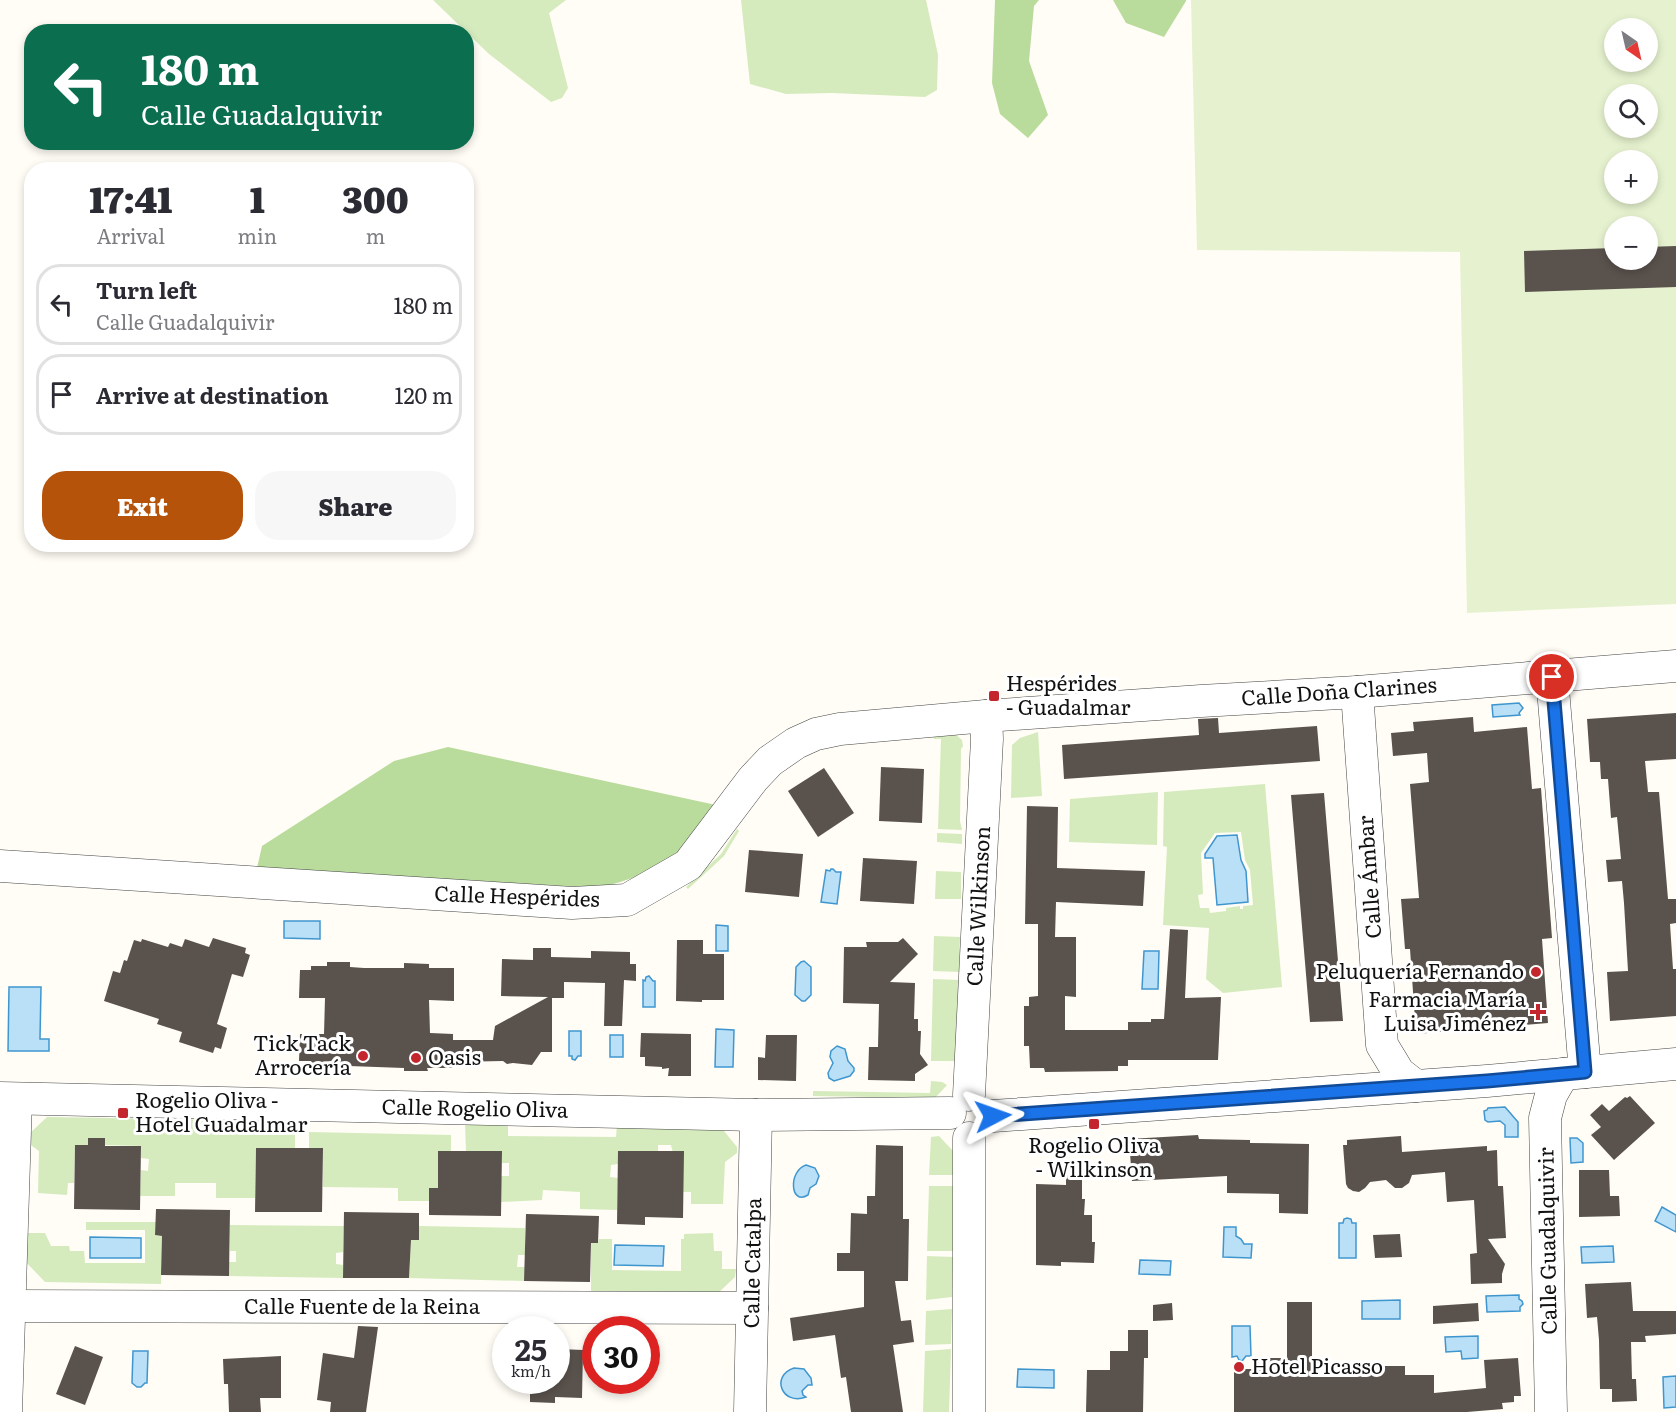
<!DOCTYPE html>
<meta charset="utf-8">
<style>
:root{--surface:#fff;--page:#f7f7f7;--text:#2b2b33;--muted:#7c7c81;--line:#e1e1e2;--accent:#b45309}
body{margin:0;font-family:Literata,serif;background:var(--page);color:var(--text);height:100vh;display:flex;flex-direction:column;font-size:22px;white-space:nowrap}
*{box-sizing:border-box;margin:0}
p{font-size:20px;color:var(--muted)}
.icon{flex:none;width:33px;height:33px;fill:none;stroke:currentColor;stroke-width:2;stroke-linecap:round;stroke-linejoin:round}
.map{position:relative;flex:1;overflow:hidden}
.details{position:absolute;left:24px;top:162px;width:450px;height:390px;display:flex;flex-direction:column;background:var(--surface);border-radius:24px;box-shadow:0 3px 9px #0003}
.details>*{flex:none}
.guide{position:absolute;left:24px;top:24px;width:450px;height:126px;border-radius:24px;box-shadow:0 3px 9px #0003;background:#0b6e4f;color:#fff;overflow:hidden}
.needle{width:39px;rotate:146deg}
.controls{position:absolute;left:1604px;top:18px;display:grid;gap:12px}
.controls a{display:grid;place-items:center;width:54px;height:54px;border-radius:50%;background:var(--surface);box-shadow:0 3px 9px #0003;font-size:30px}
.speed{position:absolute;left:492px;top:1316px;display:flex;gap:12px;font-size:30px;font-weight:700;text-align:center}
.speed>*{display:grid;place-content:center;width:78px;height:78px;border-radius:50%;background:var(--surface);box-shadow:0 3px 9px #0003;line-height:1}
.speed small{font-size:15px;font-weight:400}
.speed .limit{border:9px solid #d22;background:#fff;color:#111}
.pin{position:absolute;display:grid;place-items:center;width:51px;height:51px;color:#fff;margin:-26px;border:3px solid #fff;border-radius:50%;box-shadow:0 2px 6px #0007}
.me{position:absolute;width:66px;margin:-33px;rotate:86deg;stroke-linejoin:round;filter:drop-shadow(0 0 4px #0008)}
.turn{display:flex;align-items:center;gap:21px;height:126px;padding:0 18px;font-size:27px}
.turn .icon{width:78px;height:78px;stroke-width:2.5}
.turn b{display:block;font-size:42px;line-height:51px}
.eta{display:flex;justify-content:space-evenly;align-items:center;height:102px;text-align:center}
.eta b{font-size:36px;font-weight:800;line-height:42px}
.button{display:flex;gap:12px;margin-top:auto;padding:12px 18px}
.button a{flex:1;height:69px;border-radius:24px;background:var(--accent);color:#fff;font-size:24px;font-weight:800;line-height:69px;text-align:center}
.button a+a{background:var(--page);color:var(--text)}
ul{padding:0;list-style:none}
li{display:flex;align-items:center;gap:18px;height:81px;margin:0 12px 9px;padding:0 6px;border:3px solid var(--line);border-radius:24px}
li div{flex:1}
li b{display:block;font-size:22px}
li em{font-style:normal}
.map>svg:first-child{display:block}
.green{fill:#d5ebbd;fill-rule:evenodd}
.forest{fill:#b9dc9c}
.pitch{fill:#e6f2cf;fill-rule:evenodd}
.water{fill:#b9e0f7;stroke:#3f96cf;stroke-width:1.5}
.building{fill:#5a524d}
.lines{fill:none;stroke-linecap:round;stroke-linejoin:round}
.minor-casing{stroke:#444;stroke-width:33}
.minor{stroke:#fff;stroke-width:32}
.route-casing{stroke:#114b97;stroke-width:15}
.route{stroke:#1a73e8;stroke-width:10}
.poi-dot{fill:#c4262e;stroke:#fff;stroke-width:2}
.labels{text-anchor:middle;stroke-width:6;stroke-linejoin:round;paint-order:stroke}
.poi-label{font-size:21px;fill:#111;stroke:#fff;text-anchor:start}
.street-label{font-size:21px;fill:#111;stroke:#fff}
</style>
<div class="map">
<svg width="1676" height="1412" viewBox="0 0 1676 1412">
<rect width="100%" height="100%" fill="#fffdf5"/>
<g class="green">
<path d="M433,0h133l-17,13 19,75 -6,10 -11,4 -62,-48z"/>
<path d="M741,0h185l12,55 -1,35 -12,7 -93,-4 -46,1 -36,-10z"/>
<path d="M1038,732l4,64 -31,2 1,-53 8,-7z"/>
<path d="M933,734h22l7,6 1,6 -2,3 -1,72 2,9 -24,-1 3,-90h-7z"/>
<path d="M1265,784l17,203 -59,6 -17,-14 3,-51 -46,-3 4,-78 -4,-1 1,-54zM1241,832l4,28 5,10 3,35 -10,1v3h-3v-3l-14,2v3l-16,2 -1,-5h-9l-2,-13 5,-1 -2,-41 14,-20z"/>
<path d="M1158,792l-1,53 -88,-3 1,-43z"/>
<path d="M737,829l2,2 -15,25 -36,33 -2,-2 35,-33z"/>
<path d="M937,833l25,1v10l-25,-2z"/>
<path d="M936,871l25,1v27h-26z"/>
<path d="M934,936l26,1 -1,35 -26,-1z"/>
<path d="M933,979l26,1 -2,81h-26z"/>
<path d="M931,1081l11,1 5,3 -12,13 -122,-2v-5h2l115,2z"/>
<path d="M47,1117l248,4v27h-39l-1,50h-39v-15h-41v13h-35l1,-26 7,1 1,-12 -8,-1v-12l-36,-1 -1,-7h-15l-1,7h-13l-1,38h-6l-1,12 -29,-2 1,-42 -11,-8v-8z"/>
<path d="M508,1123v13l108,1 1,-12 103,1 17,21v6l-12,9 -2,42h-32v-12h-8l-12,-47h-13v6h-40v13l-7,1 -1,12 8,1 -1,32 -37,-1v-17l-37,-2 -1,10 -41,2v-26h8v-13h-7v-12h-36l-1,-27z"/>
<path d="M309,1132l142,3v16h-13v37l-9,1v12h-31v-13l-75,-1v-38l-14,-1z"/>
<path d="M939,1136l16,17v22h-26l2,-38z"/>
<path d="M929,1186h25l-1,65h-26z"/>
<path d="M86,1222h70l-1,13 7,1 -1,48 -116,-2 -21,-22v-27h21l6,13h18l1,5h14l1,12h60v-33h-59z"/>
<path d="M230,1225l114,1 -1,26 -7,1v11l7,1v13l-114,-2v-14h7v-11h-6z"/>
<path d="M419,1226l106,2v27h-7l-1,12h8l-1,14 -115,-3 2,-38h8z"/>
<path d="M713,1233l1,18h8v18h14l-1,8 -19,18 -125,-1v-51h7l1,-4h13v31l69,1v-32h3v-5z"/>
<path d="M927,1256l26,1 -1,40 -26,3z"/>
<path d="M952,1309l-1,35 -26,1 1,-34z"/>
<path d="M951,1349l-2,63h-26l2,-61z"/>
</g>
<g class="forest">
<path d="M995,0h44l-5,6 -5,55 19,54 -20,23 -28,-24 -8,-31z"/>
<path d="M1113,0h73v1l-22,36 -38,-14z"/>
<path d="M448,747l268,58c-10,14 -26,37 -38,48 -23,20 -52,28 -81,35l-340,-20 5,-22 132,-85z"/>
</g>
<path class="pitch" d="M1191,0h485v604l-209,9 -7,-361 -263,-2zM1614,28h33v34h-33zM1614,94h33v34h-33zM1614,160h33v34h-33zM1614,226h33v34h-33z"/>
<g class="water">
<path d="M1519,703l4,5 -4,5 1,2 -27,2 -1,-12z"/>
<path d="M1237,835l4,25 5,11 2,31 -31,3 -4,-47h-8v-4l12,-18z"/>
<path d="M831,869h2l3,3h5l-4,32 -16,-2 5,-32 4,1z"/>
<path d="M284,921h36v18l-36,-1z"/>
<path d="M716,925l12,1v25h-12z"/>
<path d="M1144,951h15l-1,38h-16z"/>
<path d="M804,961l7,6v28l-6,6h-3l-7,-6 1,-28 5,-5z"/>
<path d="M649,976l4,5h2v26h-12v-27l2,1 1,-4z"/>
<path d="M9,987h32l-1,52h9v12h-41z"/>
<path d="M716,1029l18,1 -1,37h-18z"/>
<path d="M569,1031h12v25h-3l-3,4 -3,-1v-3h-3z"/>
<rect x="610" y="1035" width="13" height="22"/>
<path d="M837,1046l8,3 3,12 6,7v3l-4,5 -16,5 -5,-3 -1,-5 5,-10 -3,-6 1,-6z"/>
<path d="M1505,1107l13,15v15h-13v-12l-5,-4 -12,1 -3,-2 -1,-9 3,-1 1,-2z"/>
<path d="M1570,1138h7l6,5v19l-12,1z"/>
<path d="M806,1165l9,3 4,8 -3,8 -6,4 -2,7c-18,11 -20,-24 -2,-30z"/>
<path d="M1662,1207l14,8v17l-21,-11z"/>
<path d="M1347,1218l4,1 1,4h4v35h-17v-35h4l1,-4z"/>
<path d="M1224,1227h12v9l5,3 3,5h8l-1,14 -28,-1z"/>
<path d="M90,1237l51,1v20h-51z"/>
<path d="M615,1245l49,1 -1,20 -49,-1z"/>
<path d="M1613,1246l1,16 -32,1 -1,-16z"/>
<path d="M1140,1260l31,1 -1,14 -31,-1z"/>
<path d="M1519,1295v4l3,2 1,3 -3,3v4l-33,1 -1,-16z"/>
<path d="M1400,1300v19h-38v-18z"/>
<path d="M1232,1326h18l1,30h-5l-4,5 -3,-1 -2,-4 -5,1z"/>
<path d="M1478,1336v22l-16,1 -1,-8 -15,1 -1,-15z"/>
<path d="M133,1351h15l-1,32h-2l-4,4h-4l-5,-4z"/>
<path d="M794,1368l10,1 7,9 1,7h-4l-6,6 1,4 3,2c-24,9 -36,-21 -12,-29z"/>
<path d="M1018,1369l36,1v18l-37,-1z"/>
<path d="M1676,1376v31l-12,1 -1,-31z"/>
</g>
<g class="building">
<path d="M1676,246v41l-151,5 -1,-41 90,-3v12h33v-13z"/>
<path d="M1676,713v46l-31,2 3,31h11l9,107h8v24l-6,1 3,45h3v47l-66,5 -3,-49 21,-1 -4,-68 -2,-22 -14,1 -2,-22 15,-1 -4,-42 -6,1 -3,-39h-7l-1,-17h-10l-3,-43z"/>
<path d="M1473,717l1,15 53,-5 5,62 9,-1 7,97 4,53 -10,1 6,84 -132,11 -6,-85h-5l-4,-50 18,-1 -9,-114 19,-2 -2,-29 -34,3 -2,-23 23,-2 -1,-9z"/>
<path d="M1218,718l1,15 98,-7 3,35 -256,18 -2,-34 137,-10 -1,-16z"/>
<path d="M881,767l43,2 -2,54 -43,-2z"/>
<path d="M824,768l30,45 -36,24 -30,-46z"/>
<path d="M1324,793l19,228 -33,1 -19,-227z"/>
<path d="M1027,806l31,1 -1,61 88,3 -2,35 -87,-4 -1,35h21v60l-11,-1v34h63v-8h23v-3h13l6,-90 18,1 -3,68 36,-1 -3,63h-90v6h-10v5l-73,1 -1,-4h-14l-1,-22h-5v-40h5v-9l9,-1v-72h-13z"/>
<path d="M749,850l54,4 -4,43 -54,-5z"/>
<path d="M863,858l54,3 -3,43 -54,-3z"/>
<path d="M213,938l33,10 -1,5 5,2 -7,22 -11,-3 -15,50 10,4 -6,21 -6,-2 -2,6 -34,-11 3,-10 -25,-8 2,-5 -55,-18 9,-30 7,2 4,-13 3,1 7,-21 7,2 1,-3 26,8 2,-4 12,4 3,-8 24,8z"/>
<path d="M903,938l15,16 -28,28 25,1 -1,36h4v12h3l-1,23 8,11 -13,9v7l-47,-1 1,-33h9l1,-43 -36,-1 1,-56h23l-1,-5h32z"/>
<path d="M677,940h26v14h21v46h-22v2l-26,-1z"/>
<path d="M533,948h18v9l40,1v-7l39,1v12h6v17l-12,-1 -2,46h-18l1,-43 -41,-1v16h-12v54h-11l-9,13 -19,-2 -6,1 -4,-3 -50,1v6h-26l1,3h-24v-3l-55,-2v4h-25v-5h-12l-1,-4h-12l1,-27h24l1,-36h-26l1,-28h11v-4h16v-4h23v5l14,1h40v-5l25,1v4h25v33l-25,-1 1,33 23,1v6h40l2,-14 53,-29 -47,-1 1,-37 31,1z"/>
<path d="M641,1033l50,1v42h-23l1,-8 -7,1v-2l-17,-1v-9h-5z"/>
<path d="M766,1035h31l-1,46 -38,-1v-23l7,1z"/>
<path d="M1630,1096l25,27 -41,37 -23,-25 10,-8 -11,-12 12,-11 7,7 16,-14 2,1z"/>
<path d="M1198,1135l1,4 51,1v3l59,1 -1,70 -29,-1v-19l-52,-1v-17l-95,5 -3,-42z"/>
<path d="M1401,1136l1,16 85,-6v5l10,-1 1,36h5l3,52 -18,1 17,25 -3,10v9l-31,1 -1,-30 7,-1 -3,-53 -27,2 -2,-30 -33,3 -3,8 -7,5h-7l-9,-8 -16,2 -5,6 -6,4 -6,-1 -5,-3 -2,-4 -3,-39h4v-5z"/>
<path d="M88,1138h17v8h36l-1,64 -66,-1 1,-64h13z"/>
<path d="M876,1145l27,1v73h6l-1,62h-13l6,40 10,-1 3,22 -21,3 10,67h-52l-5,-35 -5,1 -6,-43 -42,6 -3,-23 74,-11v-36h-27v-18h13l1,-40 16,1v-18h8z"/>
<path d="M256,1148h67l-1,64h-67z"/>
<path d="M438,1151h64l-1,65 -72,-1v-27h9z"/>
<path d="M618,1151h66l-1,67 -38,-1v8l-28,-1z"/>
<path d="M1579,1170h30l1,26h9l1,20 -41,1z"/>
<path d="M1066,1175h16v24h3l-1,16h8v27h3l-1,21 -33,-1v4l-25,-1v-81l30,1z"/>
<path d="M156,1209l74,1 -1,66 -68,-1 1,-39 -7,-1z"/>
<path d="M344,1212l75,1v27h-8l-2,38h-66z"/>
<path d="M526,1214l73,2 -1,27h-7l-1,39 -66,-1z"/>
<path d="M1400,1234l2,23 -27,1 -2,-23z"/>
<path d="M1631,1282l2,29h43v23l-31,2 1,6h-15l1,37h4l1,22 -25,1v-13h-12l-1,-49 -2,-23 -10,1 -2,-34z"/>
<path d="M1287,1302h25v75h44v-11h49v9h29v18l52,-5 -2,-28 34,-2 3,38h-7v6l-12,1 1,6 -36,3h-233v-43h34l1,-11h18z"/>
<path d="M1172,1303l1,17 -20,1v-16z"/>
<path d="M1478,1303l1,18 -46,3v-18z"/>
<path d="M358,1326l20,1 -12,85h-36l1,-10 -14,-2 6,-47 31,5z"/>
<path d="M1128,1330h20v28h-4l-1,54h-57l1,-42h23v-19h18z"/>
<path d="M75,1346l28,11 -18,48 -29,-11z"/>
<path d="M559,1349l24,1 -1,48 -27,-1v6l-25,-1v-22h26v-26h3z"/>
<path d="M281,1356v42h-21l1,14h-32l-1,-28h-4l-1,-25z"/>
</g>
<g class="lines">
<g class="minor-casing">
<g id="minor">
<path d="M1552,677l33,395"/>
<path d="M1357,692l25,353 17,28 17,13"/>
<path d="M0,866l572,37 55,-3 61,-35 65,-86 17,-18 26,-18 20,-9 24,-5 146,-13 215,-15 156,-9 319,-26"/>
<path d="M969,1095l18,-356 -1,-23"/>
<path d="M0,1098l756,17 194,-2"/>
<path d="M993,1116l494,-35 189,-17"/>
<path d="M9,1306l743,2"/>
<path d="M6,1412l10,-313"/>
<path d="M750,1412l6,-297"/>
<path d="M969,1412v-274"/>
<path d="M1551,1412l-6,-294 6,-23 12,-21"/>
</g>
</g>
<use href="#minor" class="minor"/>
</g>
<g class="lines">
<g class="route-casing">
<path id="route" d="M993,1116l494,-35 98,-9 -33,-395"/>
</g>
<use href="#route" class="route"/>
</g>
<g class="poi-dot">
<rect x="988" y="690" width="12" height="12" rx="3"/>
<circle cx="1536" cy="972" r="6"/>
<path d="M1535 1003h6v6h6v6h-6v6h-6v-6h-6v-6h6z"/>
<circle cx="363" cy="1056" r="6"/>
<circle cx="416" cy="1058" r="6"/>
<rect x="117" y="1107" width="12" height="12" rx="3"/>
<rect x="1088" y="1118" width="12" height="12" rx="3"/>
<circle cx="1239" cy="1367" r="6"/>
</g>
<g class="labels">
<g class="poi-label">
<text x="1006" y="691">Hespérides<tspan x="1006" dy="24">- Guadalmar</tspan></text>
<text x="1524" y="979" text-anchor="end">Peluquería Fernando</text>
<text x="1526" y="1007" text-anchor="end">Farmacia María<tspan x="1526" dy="24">Luisa Jiménez</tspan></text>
<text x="351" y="1051" text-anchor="end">Tick Tack<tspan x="351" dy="24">Arrocería</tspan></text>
<text x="428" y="1065">Oasis</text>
<text x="135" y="1108">Rogelio Oliva -<tspan x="135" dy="24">Hotel Guadalmar</tspan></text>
<text x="1094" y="1153" text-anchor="middle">Rogelio Oliva<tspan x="1094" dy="24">- Wilkinson</tspan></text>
<text x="1251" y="1374">Hotel Picasso</text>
</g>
<g class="street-label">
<text transform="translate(1339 692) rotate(-4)" y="7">Calle Doña Clarines</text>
<text transform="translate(1370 877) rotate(-94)" y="7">Calle Ámbar</text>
<text transform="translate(517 897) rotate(2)" y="7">Calle Hespérides</text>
<text transform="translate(979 906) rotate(-87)" y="7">Calle Wilkinson</text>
<text transform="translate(475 1109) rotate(1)" y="7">Calle Rogelio Oliva</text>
<text transform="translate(1548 1241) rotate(-91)" y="7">Calle Guadalquivir</text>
<text transform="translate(753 1263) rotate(-89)" y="7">Calle Catalpa</text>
<text x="362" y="1314">Calle Fuente de la Reina</text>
</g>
</g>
</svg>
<div class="controls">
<a><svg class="needle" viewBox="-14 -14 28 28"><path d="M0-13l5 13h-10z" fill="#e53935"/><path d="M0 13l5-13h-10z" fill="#7c7c81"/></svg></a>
<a><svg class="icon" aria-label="search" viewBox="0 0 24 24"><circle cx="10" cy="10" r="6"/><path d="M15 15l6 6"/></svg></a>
<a>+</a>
<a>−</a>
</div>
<div class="speed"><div>25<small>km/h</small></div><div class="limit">30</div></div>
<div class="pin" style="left:1552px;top:677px;background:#d93025"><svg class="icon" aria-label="arrive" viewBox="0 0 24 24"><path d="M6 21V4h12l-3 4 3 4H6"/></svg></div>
<svg class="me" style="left:993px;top:1116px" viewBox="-20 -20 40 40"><path d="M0-17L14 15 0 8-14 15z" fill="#1a73e8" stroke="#fff" stroke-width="4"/></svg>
<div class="guide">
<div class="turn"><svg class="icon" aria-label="left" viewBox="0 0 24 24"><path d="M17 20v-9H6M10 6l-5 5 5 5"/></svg><div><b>180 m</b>Calle Guadalquivir</div></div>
</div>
<section class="details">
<div class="eta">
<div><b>17:41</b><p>Arrival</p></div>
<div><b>1</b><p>min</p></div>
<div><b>300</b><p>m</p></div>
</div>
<ul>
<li><svg class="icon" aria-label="left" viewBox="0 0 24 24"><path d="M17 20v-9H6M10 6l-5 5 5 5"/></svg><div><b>Turn left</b><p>Calle Guadalquivir</p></div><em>180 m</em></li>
<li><svg class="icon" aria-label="arrive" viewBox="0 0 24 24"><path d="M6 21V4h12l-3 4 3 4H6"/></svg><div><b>Arrive at destination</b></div><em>120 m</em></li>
</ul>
<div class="button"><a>Exit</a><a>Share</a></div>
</section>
</div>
